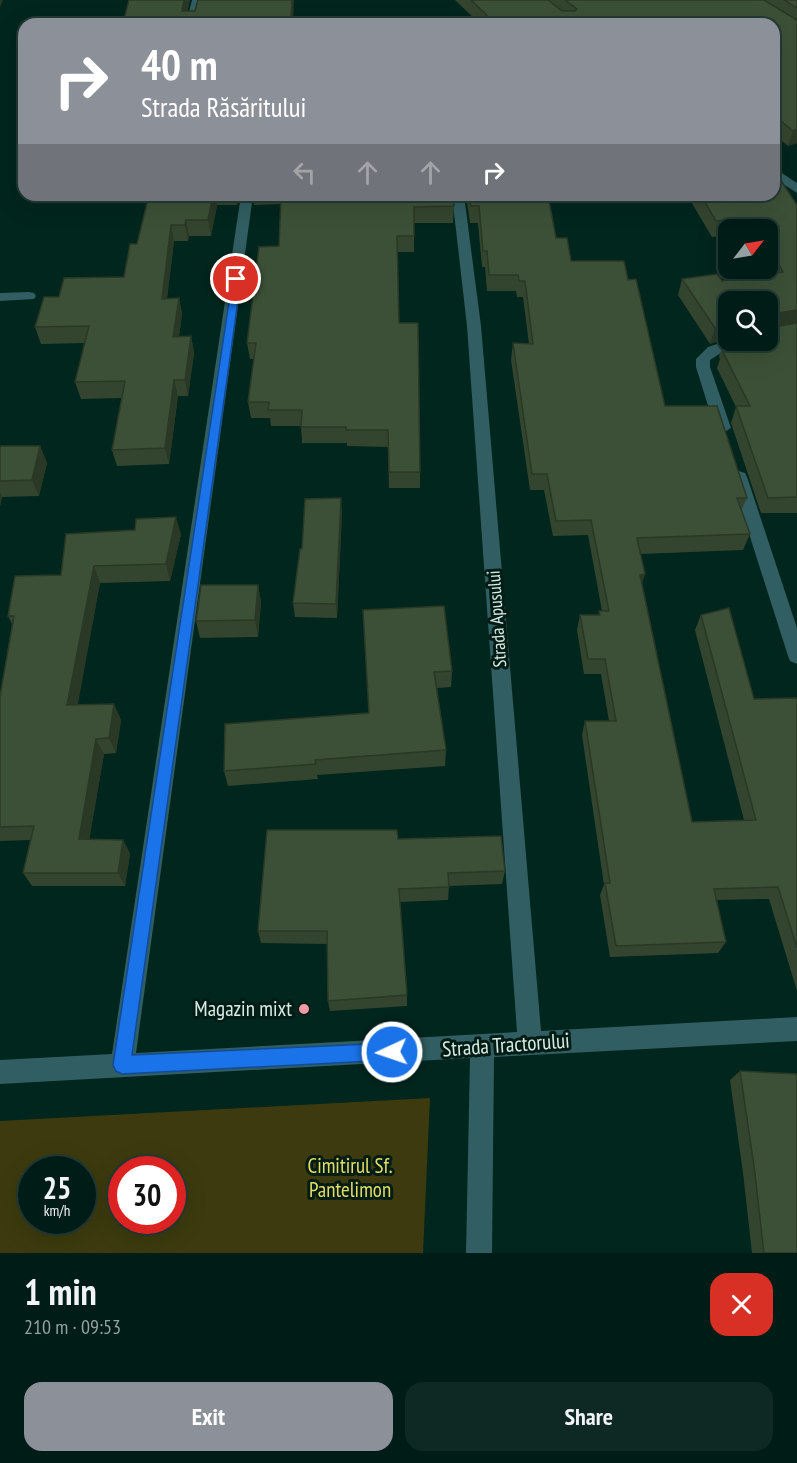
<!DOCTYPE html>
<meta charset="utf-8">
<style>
:root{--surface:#001c16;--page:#0e2923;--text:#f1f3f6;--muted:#95a1a1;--line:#223a35;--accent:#8c9099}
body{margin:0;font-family:"PT Sans Narrow",sans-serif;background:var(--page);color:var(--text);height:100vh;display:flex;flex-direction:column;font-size:22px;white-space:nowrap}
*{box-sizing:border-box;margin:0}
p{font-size:20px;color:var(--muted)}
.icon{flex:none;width:33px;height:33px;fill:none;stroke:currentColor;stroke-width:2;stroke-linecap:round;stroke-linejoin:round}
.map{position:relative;height:1253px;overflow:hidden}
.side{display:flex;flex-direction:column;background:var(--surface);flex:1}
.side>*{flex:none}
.guide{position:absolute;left:18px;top:18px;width:762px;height:183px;border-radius:18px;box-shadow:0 6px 24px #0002,0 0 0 2px var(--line);background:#8c9099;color:#fff;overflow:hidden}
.needle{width:39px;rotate:59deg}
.tools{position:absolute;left:718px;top:219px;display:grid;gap:12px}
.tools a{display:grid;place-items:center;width:60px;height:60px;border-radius:12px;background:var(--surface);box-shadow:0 6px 24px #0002,0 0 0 2px var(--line);font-size:30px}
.speed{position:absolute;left:18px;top:1156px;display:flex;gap:12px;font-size:30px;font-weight:700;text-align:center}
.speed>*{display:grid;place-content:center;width:78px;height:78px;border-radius:50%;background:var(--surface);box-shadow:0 6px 24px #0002,0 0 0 2px var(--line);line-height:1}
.speed small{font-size:15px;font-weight:400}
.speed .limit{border:9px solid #d22;background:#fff;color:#111}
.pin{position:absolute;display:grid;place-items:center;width:51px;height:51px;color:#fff;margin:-26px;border:3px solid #fff;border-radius:50%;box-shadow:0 2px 6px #0007}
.me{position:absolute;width:66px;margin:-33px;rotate:267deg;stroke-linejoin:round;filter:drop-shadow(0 0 4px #0008)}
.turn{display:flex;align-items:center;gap:21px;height:126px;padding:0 24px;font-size:27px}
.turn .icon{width:78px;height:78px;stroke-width:2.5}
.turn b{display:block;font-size:42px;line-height:51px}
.lanes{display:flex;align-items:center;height:57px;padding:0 24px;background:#0003;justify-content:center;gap:30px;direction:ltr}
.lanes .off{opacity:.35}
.round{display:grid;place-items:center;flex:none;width:63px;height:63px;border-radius:18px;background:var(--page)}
.summary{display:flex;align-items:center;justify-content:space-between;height:102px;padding:0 24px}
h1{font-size:36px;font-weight:600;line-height:45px}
.button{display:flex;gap:12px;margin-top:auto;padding:12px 24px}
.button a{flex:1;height:69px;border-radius:18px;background:var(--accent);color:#fff;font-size:24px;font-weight:600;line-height:69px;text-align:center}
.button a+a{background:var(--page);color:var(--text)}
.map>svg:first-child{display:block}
.green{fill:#3c3a0e;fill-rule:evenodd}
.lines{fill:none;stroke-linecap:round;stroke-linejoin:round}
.street{fill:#315e62;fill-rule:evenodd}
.wall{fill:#34452f;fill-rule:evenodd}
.shaded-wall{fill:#2a3826}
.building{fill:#3c5037;stroke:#2a3826;stroke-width:1.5}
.route{fill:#1a73e8;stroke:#114b97;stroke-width:1.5}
.poi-dot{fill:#f39aa8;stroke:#011c14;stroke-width:2}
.labels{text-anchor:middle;stroke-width:6;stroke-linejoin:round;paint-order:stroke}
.street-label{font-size:18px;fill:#d8ece4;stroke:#011c14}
.near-poi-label{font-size:21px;fill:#d8ece4;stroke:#011c14;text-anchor:end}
.near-street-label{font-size:21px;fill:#d8ece4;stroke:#011c14}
.near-park-label{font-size:21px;fill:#e3dd66;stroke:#011c14}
</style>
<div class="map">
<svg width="797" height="1253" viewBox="0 0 797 1253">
<rect width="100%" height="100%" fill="#00261d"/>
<path class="green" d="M430,1098l-7,155h-423v-132zM32,1170h50v51h-50zM122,1170h50v51h-50z"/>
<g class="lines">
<g class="street">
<path d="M192,0h10l-6,24h-10z"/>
<path d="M774,168l23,15v10l-23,-15z"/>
<path d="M241,195h12l-117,858 381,-21 -50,-706 -15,-131h12l17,131 60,705 256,-14v24l-303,16 -2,196h-26l4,-195 -470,26v-24l112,-6z"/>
<path d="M29,292l5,1 2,3 -2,3 -34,2v-8z"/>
<path d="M729,340h28l-2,3 -31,8 -14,9v7l21,61 -8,5 -8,-5 -19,-61v-8l12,-12z"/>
<path d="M739,471l6,2 2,4 50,151v36l-7,-3 -2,-5 -57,-179 2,-4z"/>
</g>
</g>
<g class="wall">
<path d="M455,0h342v143l-9,3 -14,-11v-111h-294z"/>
<path d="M149,195h91l-3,10h-20l-6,31h-22l-1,5h-14l-7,57h12l3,16 -3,22h12l3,17 -6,43h-10l-9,68 -52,2 -5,-16 10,-52 -41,1 -6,-17 10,-39 -44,1 -6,-17 24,-30 65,-20 13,-33z"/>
<path d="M253,195h200l1,11 -1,17h-39v29h-17l2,71 21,149v16h-31l-1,-41 -41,-1v-3h-45l-1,-17h-30l-1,-8h-19l-3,-16 6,-43h-4l-3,-16 32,-97 2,-42 -27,1z"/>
<path d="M466,195h82l8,43 15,23 57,19 37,126 82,92 -6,13 9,23 -7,16 -103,4 5,20 -3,8 50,240 52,-2 -49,-190 6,-15 53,84 43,-1v293l-28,-92 -53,1 10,42 -8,11 -108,4 -10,-62 4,-10 -22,-150 3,-14h24l-8,-47h-17l-7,-44 3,-15h19v-4h3l-14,-76 -35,1 -9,-46h-14l-19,-130 2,-17 16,1 -6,-47h-6l-1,-6h-29l-2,-24h-3l-4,-44h-8z"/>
<path d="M687,195h87l23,10v308h-36l-30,-90 5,-16 -19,-39 3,-9 -1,-2 5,-16 4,-3 -18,6 -32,-49 4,-16 40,2 48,-8 -3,-5 1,-38h-39v6l-17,1zM729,302h39v38h-39z"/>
<path d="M0,446h40l7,17 -8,33 -37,1 -2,9z"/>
<path d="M342,513l-5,105 -42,-1 -2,-14 9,-54z"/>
<path d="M181,534l-11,47 -70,2 -23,122 37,-1 7,16 -5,33 -12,1 -15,86h34l7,14 -5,32h-93l-9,-13 7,-33 -30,1v-145l12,-72 -4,-8 53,-41z"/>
<path d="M258,585l3,17 -3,35 -58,1 -4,-17z"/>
<path d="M363,610l89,61 -1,16 -14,1 9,62 -1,16 -128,9 1,4 -90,7 -4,-15 145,-58z"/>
<path d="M398,839l107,32 -3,13 -53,2 -1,14 -48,2 7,93v11l-77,5 -2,-10 -1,-57 -66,-1 -3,-12z"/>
<path d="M740,1071l57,182h-45l-9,-80 -13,-93z"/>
</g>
<g class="shaded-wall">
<path d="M0,0h3l-3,7z"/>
<path d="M184,0h6l-5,24 -3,-13z"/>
<path d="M292,0h2l-1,24h-2z"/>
<path d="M797,129v14l-9,3 5,-15z"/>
<path d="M213,195h2l2,10 -6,31 -3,-16z"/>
<path d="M236,195h4l-3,10z"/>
<path d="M186,220l3,16 -1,5 -3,-16z"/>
<path d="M171,225l3,16 -9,74 -3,-16z"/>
<path d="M179,298l3,16 -5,39 -4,-16z"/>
<path d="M797,310v15l-29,6v-8l5,-9z"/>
<path d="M729,323v15l-19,6 5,-16z"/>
<path d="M191,336l3,17 -6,43 -3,-16z"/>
<path d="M174,380l4,16 -9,68 -4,-16z"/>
<path d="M40,446l7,17 -8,33 -7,-16z"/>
<path d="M0,492l2,5 -2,9z"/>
<path d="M341,498l1,15 -5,105 -1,-14z"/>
<path d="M176,517l5,17 -11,47 -4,-17z"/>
<path d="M94,566l6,17 -25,138 -8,-16z"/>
<path d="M645,574l-5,15v-14z"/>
<path d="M258,585l3,17 -3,35 -3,-17z"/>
<path d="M114,704l7,16 -5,33 -7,-15z"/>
<path d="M96,739l8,15 -17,99 -8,-14z"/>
<path d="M123,840l7,14 -5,32 -7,-13z"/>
</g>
<g class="building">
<path d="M129,0h55l-2,11h13l3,-11h94l-1,21 21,-1v4h-223l1,-4 34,-1z"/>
<path d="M471,0h77l14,11h13l2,-2 -12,-9h199l33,20v109l-4,2 -19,-16v-91h-278z"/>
<path d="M784,0h13v8z"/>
<path d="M435,23v1h-30z"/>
<path d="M774,170l23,35v105l-24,4 -2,7 -3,2v-21h-39v21l-14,5 -33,-49 35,-5 5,7 61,-9 -15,-29v-13h-7l-6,-11 -39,2 -15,-26h73z"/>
<path d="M149,195h64l-5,25h-22l-1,5h-14l-9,74 17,-1 -6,39 18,-1 -6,44h-11l-9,68 -53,2 13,-69 -50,1 14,-56 -54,1 9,-30h15l5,-19 60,-1 6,-33h7z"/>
<path d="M281,195h172l1,11 -40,1v29h-17l2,87h19l2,149h-31l-1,-42h-42v-3h-45l1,-17h-34l1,-8h-21l8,-59h-9l12,-96 20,-1z"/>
<path d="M469,195h79l8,43h11l4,23h53l4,19 8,-1 29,127h52l30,92h-10l13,36 -113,4 8,36 -5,1 52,247 64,-2 -55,-205 28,-7 25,91 43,-1v250l-19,-61 -64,2 12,53 -110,4 -11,-63h5l-25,-162h31l-11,-62h-17l-8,-44h20l-1,-4h10l-18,-91 -35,1 -9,-47h-15l-19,-131 20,1 -8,-63h-6l-1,-6h-29l-2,-24h-4l-4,-45h-8z"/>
<path d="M797,323v174l-29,1 -32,-92h14l-27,-54 8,-1 -7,-10 5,-4v3h39v-16l6,3z"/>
<path d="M0,446h40l-8,34 -32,1z"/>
<path d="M341,498l-5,106 -43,-1 7,-54h2l3,-50z"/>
<path d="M176,517l-10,47 -72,2 -27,139 47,-1 -5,34 -13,1 -17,100 44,1 -5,33h-95l11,-47 -34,1v-131l14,-80h-6l7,-40 46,-1 5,-41 69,-4 1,-11z"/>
<path d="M201,585h57l-3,35 -59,1z"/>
<path d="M444,606l8,65 -18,1 12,78 -131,10 1,4 -92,7 1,-47 144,-11 -6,-103z"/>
<path d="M267,830h130l1,9 103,-3 4,35 -57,2 1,14 -50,2 8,106 -79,6 -1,-70h-69z"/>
<path d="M740,1071l57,3v179h-33l-10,-87z"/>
</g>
<path class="route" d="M233,276l8,3 -109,776 260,-12 6,2 3,7 -3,6 -6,2 -270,14 -6,-3 -3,-6z"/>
<circle class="poi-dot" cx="304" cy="1009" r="6"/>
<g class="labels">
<g class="street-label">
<text transform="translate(497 619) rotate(-94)" y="6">Strada Apusului</text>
</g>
<g class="near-poi-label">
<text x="292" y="1016">Magazin mixt</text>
</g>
<g class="near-street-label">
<text transform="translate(506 1045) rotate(-4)" y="7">Strada Tractorului</text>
</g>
<g class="near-park-label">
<text x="350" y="1173">Cimitirul Sf.<tspan x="350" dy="24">Pantelimon</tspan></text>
</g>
</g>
</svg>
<div class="tools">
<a><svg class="needle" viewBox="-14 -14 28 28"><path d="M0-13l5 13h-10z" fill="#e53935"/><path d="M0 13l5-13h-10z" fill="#95a1a1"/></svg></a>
<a><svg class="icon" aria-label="search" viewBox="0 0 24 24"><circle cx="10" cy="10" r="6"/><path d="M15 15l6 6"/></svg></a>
</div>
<div class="speed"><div>25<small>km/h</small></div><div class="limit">30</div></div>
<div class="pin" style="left:236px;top:279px;background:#d93025"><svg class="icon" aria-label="arrive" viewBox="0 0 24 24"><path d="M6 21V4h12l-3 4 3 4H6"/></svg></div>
<svg class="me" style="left:392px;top:1052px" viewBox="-20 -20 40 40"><circle r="17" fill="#1a73e8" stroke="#fff" stroke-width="3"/><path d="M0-11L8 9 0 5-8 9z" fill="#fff"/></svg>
<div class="guide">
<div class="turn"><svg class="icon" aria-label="right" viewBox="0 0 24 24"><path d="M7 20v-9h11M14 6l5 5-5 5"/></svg><div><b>40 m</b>Strada Răsăritului</div></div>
<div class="lanes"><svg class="icon off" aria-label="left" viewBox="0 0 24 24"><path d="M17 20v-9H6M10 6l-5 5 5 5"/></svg><svg class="icon off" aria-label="ahead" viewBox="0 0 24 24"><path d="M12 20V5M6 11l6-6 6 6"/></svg><svg class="icon off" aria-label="ahead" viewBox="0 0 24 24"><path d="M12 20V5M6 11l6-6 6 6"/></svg><svg class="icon" aria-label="right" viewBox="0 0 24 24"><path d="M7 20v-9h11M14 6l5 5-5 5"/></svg></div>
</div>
</div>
<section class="side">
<div class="summary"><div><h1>1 min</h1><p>210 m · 09:53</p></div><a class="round" style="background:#d93025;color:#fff"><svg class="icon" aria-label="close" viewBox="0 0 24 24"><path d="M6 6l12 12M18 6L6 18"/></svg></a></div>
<div class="button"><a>Exit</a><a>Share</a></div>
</section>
